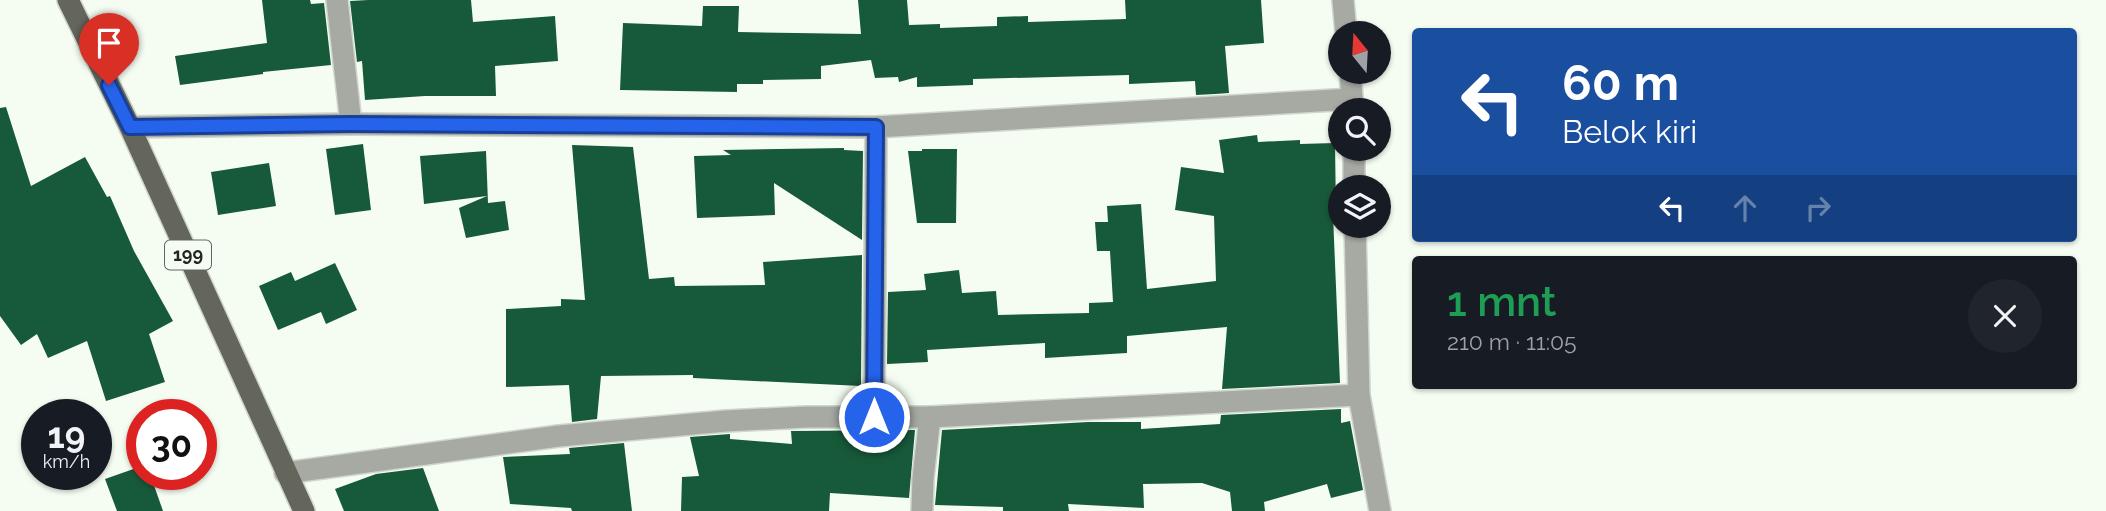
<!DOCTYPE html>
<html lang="id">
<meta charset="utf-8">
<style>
:root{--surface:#171b24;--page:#20242c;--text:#f1f3f6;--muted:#9ea1a6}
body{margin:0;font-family:Raleway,sans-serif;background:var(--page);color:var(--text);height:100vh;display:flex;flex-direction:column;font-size:26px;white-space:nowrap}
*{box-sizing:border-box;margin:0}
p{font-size:23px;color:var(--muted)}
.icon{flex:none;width:38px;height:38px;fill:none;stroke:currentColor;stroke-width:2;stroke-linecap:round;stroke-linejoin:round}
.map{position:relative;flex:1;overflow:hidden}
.details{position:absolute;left:1412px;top:256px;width:665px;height:133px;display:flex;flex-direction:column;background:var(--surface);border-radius:7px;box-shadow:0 2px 5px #0004}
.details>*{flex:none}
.hud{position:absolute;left:1412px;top:28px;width:665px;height:214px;border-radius:7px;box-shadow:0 2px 5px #0004;background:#1a4fa0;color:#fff;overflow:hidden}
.needle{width:46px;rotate:342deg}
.fabs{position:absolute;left:1328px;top:21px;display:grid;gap:14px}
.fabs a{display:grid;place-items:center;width:63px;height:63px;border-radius:50%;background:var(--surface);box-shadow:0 2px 5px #0004;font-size:35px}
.speed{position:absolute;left:21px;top:399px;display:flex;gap:14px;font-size:35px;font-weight:700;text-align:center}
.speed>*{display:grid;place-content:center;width:91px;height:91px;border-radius:50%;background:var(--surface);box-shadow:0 2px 5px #0004;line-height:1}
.speed small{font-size:18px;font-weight:400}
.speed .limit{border:10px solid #d22;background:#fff;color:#111}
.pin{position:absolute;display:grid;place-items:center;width:60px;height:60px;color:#fff;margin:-72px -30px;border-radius:50% 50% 50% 0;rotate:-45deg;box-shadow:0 0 7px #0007}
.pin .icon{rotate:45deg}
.me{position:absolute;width:77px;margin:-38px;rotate:0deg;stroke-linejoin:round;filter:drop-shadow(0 0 5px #0008)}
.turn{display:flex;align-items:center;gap:24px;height:147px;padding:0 35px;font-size:32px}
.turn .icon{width:91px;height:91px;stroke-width:2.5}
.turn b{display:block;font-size:49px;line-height:60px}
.lanes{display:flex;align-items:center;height:66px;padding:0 35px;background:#0003;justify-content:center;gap:35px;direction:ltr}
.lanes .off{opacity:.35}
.round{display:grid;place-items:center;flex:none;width:74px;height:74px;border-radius:37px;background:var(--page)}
.headline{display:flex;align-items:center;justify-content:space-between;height:119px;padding:0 35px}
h1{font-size:42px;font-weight:600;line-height:52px;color:#1e9e55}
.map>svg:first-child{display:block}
.building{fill:#175a3a}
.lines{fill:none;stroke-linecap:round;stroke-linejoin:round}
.minor-casing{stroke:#cfd6cc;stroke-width:24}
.major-casing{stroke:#cfd6cc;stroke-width:24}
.minor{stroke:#a7a9a3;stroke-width:21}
.major{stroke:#64665c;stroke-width:21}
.route-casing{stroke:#184099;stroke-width:18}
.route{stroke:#2563eb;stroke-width:12}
.labels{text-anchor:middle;stroke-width:7;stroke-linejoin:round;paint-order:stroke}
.shield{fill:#f5fdf2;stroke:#616660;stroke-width:2}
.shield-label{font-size:18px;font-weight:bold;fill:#222621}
</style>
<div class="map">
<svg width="2106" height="511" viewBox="0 0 2106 511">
<rect width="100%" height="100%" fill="#f5fdf2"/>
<g class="building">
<path d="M262,0h48l1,4 13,-1 7,62 -68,7v2l-83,11 -5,-29 92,-13z"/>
<path d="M368,0h103l2,22 82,-6 3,45 -63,5 1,30h-71l-60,4 -3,-39 -5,1 -7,-61z"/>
<path d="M858,0h49l2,25 31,-1v4l57,-2v-9l31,-1v6l98,-3 -1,-19h136l3,43 -39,3 4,47 -14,1 -19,1 -1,-14 -66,3v-9l-156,4v6l-56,2v-10l-18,5 -1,-5 -23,1 -4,-18 -50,6v13l-58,1v4h-26v8l-117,-2 3,-67 79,3 1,-20h36l-1,26 123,2z"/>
<path d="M6,107l25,79 54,-29 22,40 3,-1 24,55 39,70 -24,13 16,48 -59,19 -19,-60 -39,17 -11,-24 -16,11 -21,-29v-208z"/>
<path d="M1257,135l1,7 42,-2v4l35,-1 1,72h-3l7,168 -118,6 5,-62 -100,9v17l-82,5v-15l-118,7 1,12 -41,2 1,-72 38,-2 -2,-16 35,-4 3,23 34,-2 2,24 91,-2v-10l24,-1 -3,-51h-13l-2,-29h13l-1,-16 34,-2 6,85 69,-8 -2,-65 -39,-6 6,-43 43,6 -5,-33z"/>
<path d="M363,144l8,66 -36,5 -9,-66z"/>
<path d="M572,145l61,2 16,132 25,-2 1,9 90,-1 -2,-23 99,-7 -1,131 -168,-8v-3l-92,1 -4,43 -25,3 -3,-37 -63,2v-78l55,-3v-7l24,1z"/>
<path d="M844,148v2l19,1 -1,89 -88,-57 1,32 -78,3 -3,-62 37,-1 -8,-5z"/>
<path d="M922,149h35l-1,74h-39l-9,-72h14z"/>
<path d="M486,151l2,52 17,-2 4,29 -43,8 -7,-30 28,-12 -63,8 -4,-48z"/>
<path d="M269,163l7,43 -58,9 -7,-43z"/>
<path d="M335,263l22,47 -31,14 -5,-12 -43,18 -19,-44 32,-14 4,9z"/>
<path d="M1341,409v14l9,-2 13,69 -32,8 -4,-14 -63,18 1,9h-33l-2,-19 -28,-9 -59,1 1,24 -76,-4 1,7h-66v-4l-68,-2 7,-75 146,-8h53v7l79,-5 1,-9z"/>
<path d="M915,430l-6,68 -79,-5 -1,18h-148l1,-34 17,-1 -9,-39 40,-3v5l62,5 -1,-13z"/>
<path d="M624,443l8,68h-60l-1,-3 -61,-4 -7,-47 67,-3 -1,-6z"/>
<path d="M142,466v8h8l13,37h-46l-12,-32z"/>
<path d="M423,468l16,43h-95l-9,-22 41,-15z"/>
</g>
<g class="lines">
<g class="minor-casing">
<g id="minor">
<path d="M337,0l14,124"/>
<path d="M1343,0l3,33"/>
<path d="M1350,72l3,38"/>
<path d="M130,127l221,-3 525,3 476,-28"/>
<path d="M1354,149v38"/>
<path d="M1355,226l4,169 21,116"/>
<path d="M874,417l2,-290"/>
<path d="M285,473l274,-37 167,-15 80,-4h124l429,-22"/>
<path d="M922,511l1,-33 7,-61"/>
</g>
</g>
<g class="major-casing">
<path id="major" d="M68,0l62,127 174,384"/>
</g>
<use href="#minor" class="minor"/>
<use href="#major" class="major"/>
</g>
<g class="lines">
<g class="route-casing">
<path id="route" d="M109,85l21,42 221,-3 525,3 -2,290"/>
</g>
<use href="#route" class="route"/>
</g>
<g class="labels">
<rect class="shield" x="165" y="240.5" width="46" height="29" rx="5"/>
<g class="shield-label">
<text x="188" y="261">199</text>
</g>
</g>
</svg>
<div class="fabs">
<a><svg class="needle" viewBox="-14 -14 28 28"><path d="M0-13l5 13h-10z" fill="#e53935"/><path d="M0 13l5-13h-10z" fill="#9ea1a6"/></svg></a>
<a><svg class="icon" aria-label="search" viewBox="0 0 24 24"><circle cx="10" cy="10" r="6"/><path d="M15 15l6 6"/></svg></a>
<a><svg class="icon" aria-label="layers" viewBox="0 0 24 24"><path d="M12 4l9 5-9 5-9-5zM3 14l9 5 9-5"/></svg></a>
</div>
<div class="speed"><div>19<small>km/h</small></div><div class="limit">30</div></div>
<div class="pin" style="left:109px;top:85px;background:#d93025"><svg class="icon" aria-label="arrive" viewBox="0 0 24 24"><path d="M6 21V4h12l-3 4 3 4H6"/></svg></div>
<svg class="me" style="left:874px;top:417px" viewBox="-20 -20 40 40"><circle r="17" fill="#2563eb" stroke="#fff" stroke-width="3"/><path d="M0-11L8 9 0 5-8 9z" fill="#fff"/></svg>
<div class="hud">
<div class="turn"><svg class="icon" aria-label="left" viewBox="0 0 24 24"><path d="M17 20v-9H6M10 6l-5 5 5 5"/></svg><div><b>60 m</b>Belok kiri</div></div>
<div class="lanes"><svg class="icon" aria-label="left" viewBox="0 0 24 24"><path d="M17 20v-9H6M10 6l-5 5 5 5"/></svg><svg class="icon off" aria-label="ahead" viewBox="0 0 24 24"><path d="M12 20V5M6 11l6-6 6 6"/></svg><svg class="icon off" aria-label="right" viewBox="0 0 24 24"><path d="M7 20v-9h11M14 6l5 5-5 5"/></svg></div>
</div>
<section class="details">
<div class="headline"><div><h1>1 mnt</h1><p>210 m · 11:05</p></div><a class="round"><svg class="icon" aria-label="close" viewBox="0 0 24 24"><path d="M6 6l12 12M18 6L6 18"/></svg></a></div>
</section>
</div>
